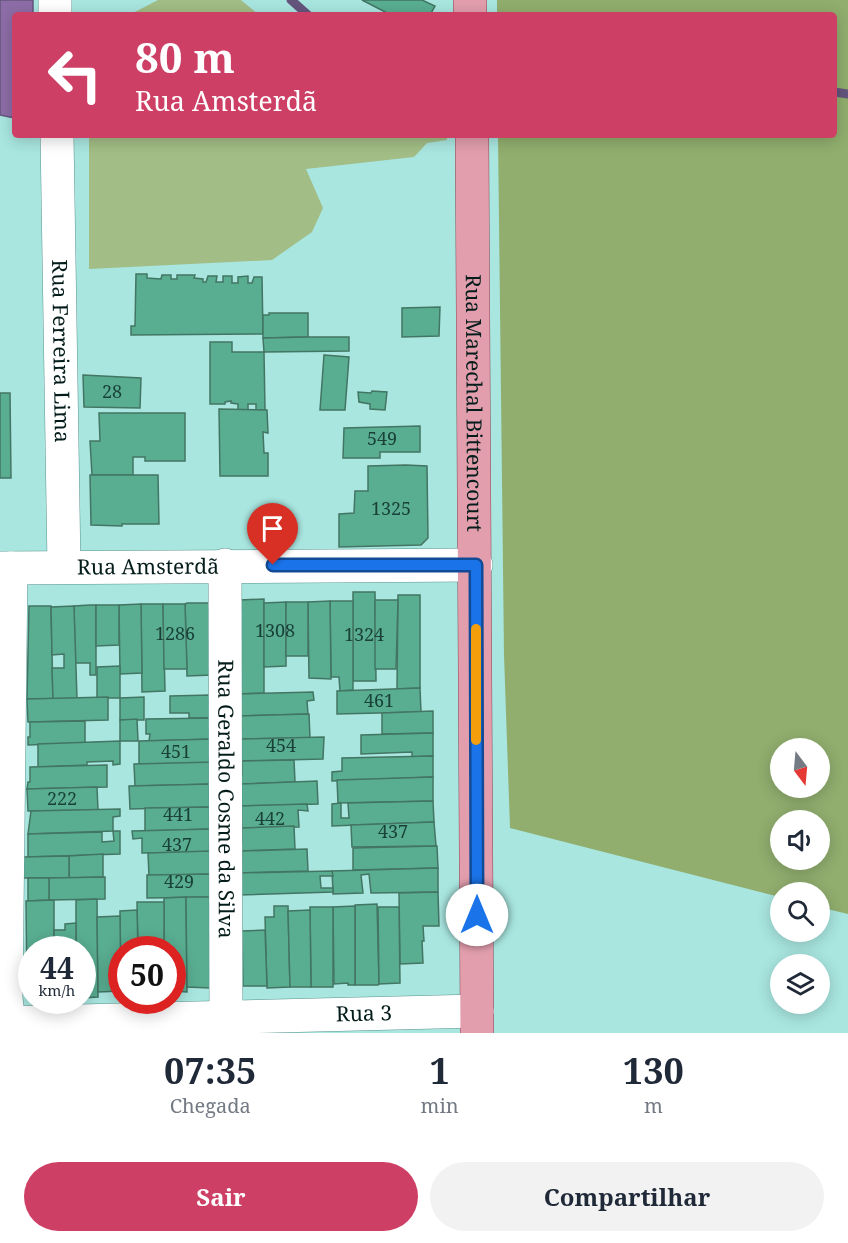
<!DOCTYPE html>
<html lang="pt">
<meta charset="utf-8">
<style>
:root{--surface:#fff;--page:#f2f2f3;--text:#1f2937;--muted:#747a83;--accent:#ce3f65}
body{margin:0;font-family:"Noto Serif",serif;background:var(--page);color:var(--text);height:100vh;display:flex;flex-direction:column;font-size:22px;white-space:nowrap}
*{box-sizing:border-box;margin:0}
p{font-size:20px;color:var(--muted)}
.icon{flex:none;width:33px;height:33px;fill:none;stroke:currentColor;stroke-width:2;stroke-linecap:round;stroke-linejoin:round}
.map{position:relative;height:1033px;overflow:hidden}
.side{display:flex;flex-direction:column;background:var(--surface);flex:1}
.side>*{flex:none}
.hud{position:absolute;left:12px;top:12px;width:825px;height:126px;border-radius:6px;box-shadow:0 3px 15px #0003;background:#ce3f65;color:#fff;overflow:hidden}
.needle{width:39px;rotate:164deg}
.controls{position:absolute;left:770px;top:738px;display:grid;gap:12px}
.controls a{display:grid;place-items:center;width:60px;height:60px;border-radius:50%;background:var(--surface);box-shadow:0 3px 15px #0003;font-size:30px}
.speed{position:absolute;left:18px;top:936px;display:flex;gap:12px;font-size:30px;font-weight:700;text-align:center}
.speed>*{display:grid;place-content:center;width:78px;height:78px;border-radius:50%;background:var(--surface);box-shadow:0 3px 15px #0003;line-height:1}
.speed small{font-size:15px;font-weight:400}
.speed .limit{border:9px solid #d22;background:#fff;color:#111}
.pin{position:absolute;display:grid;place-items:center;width:51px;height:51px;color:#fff;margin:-62px -26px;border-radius:50% 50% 50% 0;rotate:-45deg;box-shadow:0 0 6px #0007}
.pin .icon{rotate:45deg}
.me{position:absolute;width:66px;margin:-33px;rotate:0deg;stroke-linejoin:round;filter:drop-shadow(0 0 4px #0008)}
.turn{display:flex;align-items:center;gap:21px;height:126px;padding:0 24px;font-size:27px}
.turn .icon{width:78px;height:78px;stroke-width:2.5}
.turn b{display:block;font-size:42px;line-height:51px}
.eta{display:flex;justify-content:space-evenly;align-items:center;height:102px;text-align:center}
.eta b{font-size:36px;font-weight:700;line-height:42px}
.button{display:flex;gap:12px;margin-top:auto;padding:12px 24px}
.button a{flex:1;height:69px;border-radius:36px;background:var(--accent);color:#fff;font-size:24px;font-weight:700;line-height:69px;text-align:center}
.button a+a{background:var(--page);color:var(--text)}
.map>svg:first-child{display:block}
.green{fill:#a2bd85}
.forest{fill:#91ae6e;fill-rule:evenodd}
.water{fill:#8d6da7;stroke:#64557d;stroke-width:1.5}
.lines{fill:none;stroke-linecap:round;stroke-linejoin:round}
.stream{stroke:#64557d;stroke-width:9}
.building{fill:#59ae91;stroke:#437563;stroke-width:1.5}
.minor-casing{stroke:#59948f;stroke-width:34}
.major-casing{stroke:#874756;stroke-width:34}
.minor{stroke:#fff;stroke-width:33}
.major{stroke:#e29ead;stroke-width:33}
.route-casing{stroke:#114b97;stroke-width:15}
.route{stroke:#1a73e8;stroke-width:10}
.slow{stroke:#f59e0b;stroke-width:10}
.labels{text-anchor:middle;stroke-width:4.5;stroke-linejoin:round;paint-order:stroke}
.number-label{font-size:18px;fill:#194138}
.street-label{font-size:21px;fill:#041d1b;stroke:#a9e6e0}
</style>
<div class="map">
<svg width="848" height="1033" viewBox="0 0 848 1033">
<rect width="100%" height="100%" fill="#a9e6e0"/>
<g class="green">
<path d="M158,0h83l18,15h-130z"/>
<path d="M89,135h358v5l-20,3 -13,14 -108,12 17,39 -11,24 -40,28 -183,9z"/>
</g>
<path class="forest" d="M497,0h351v914l-29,-7v-15h-39v5l-270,-69 -6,-173 -6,-520h336v-120h-337zM780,748h39v40h-39zM780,820h39v40h-39z"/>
<path class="water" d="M0,0h33v15h-18v103l-15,-3z"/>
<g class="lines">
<g class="stream">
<path d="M291,0l17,15"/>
<path d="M834,92l14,2"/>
</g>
</g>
<g class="building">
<path d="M362,0h60l13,6 -5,9h-39z"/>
<path d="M136,274h11v4l14,1 1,-4h9v4h6v-4h18l-1,3 9,1v3h3l2,-6h9l-1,6h7v-6h9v7h6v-6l10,-1v7h4l2,-6h8l1,57 -132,1v-9h4z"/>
<path d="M440,307l-1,29 -37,1v-29z"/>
<path d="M269,313h39v24l-45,1v-23h6z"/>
<path d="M308,337h41v14l-85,1 -1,-14z"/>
<path d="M210,342h22v10h32l1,58h-9v-6h-8v6h-10v-6l-7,-1v-2l-6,1v2h-15z"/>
<path d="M324,355l25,2 -4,53h-25z"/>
<path d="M83,375l58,3 -1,30 -56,-1z"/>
<path d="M372,391l15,1 -2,18 -15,-1v-5l-11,-2 -1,-10 13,1z"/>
<path d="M0,393h10l1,85h-11z"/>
<path d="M219,409l48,1 1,23 -5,-1 1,21h4v23h-48z"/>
<path d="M99,413h86v48h-40v-4h-12v18h-41l-2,-34h10z"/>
<path d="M420,426v26h-40v6h-37l1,-30z"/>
<path d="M406,465l21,1 1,72 -7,7 -82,2v-33l15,-1 1,-22h13v-25z"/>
<path d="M90,475h68l1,49h-37v2l-31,-1z"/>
<path d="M353,592h22l1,89h-23z"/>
<path d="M398,595h22v93l-23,1z"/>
<path d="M264,599v94l-25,1 1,-94z"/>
<path d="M375,600h23l-2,69h-21z"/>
<path d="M330,601h23v89l-13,1 -1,-14h-8z"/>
<path d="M330,601l1,78 -22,-1 -1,-76z"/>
<path d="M286,602v64l-22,1v-64z"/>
<rect x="286" y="602" width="22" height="54"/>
<path d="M187,603h26l-1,72 -25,1 -2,-72z"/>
<path d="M141,604h22l2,87 -23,1z"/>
<path d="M141,604l1,69 -22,1 -1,-69z"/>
<path d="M163,604h22l2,65h-23z"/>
<path d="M90,605h6v70h-6v-12h-15l-1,-57z"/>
<path d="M96,605h23v40l-23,1z"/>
<path d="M29,606h22l2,93h-26z"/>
<path d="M74,606l3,93h-24l-1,-31h12v-14l-12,1 -1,-48z"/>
<path d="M120,666v32h-23v-31z"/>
<path d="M420,688l1,24 -84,2v-23z"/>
<path d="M313,692l1,8 -7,1 1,13 -69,2v-22z"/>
<path d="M210,695l2,23h-23v-5h-19v-17z"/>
<path d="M108,697v23l-80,2 -1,-23z"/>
<path d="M144,697v23h-24v-22z"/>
<path d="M433,711v22l-51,1v-21z"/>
<path d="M309,714l1,24 -70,1 -1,-23z"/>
<path d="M214,718l-1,21 -64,2 1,-7h-4v-15z"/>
<path d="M137,719l1,22h-18v-21z"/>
<path d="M85,721v22l-57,2v-8h2v-15z"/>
<path d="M433,733v23l-21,1v-5l-51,2v-19z"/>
<path d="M324,737l-1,22 -84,2 2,-22z"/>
<path d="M213,739v24l-74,1v-23z"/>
<path d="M120,741v23l-7,1v-4l-26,1v3l-49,2v-23z"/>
<path d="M433,756v21l-101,4v-9l10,-1v-13z"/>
<path d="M294,760l1,22 -55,2v-9h2v-14z"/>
<path d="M215,762v22l-80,2 -1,-22z"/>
<path d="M107,765v22l-80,2 1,-7h2v-15z"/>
<path d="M433,777v24l-95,2 -1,-23z"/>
<path d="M317,781l1,23 -77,2 -1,-22z"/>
<path d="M212,784v23l-82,2 -1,-23z"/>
<path d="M97,787l1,23 -70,1 -1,-22z"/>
<path d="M433,801l1,21 -102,4v-22l9,-1v15h8l-1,-15z"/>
<path d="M307,804l1,7 -10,-1 1,17 -57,1 -1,-22z"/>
<path d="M210,807l2,22 -67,2v-23z"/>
<path d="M120,809v7l-7,1v14l-85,3 3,-23z"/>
<path d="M434,822l2,24 -84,1 -1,-22z"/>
<path d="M294,826l1,23 -54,2 1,-23z"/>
<path d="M212,829v23l-70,1v-15l-9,1 -1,-8z"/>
<path d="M113,831h7v23l-92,3v-23l74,-2v10l12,-1z"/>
<path d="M437,846l1,22 -85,2v-22z"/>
<path d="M307,849l1,22 -67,2 1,-22z"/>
<path d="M210,851l1,23 -62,2 -1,-23z"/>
<path d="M103,854v23l-34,1v-22z"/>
<path d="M69,856v22h-47v-21z"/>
<path d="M438,868v24l-67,1 -2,-19 -8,1 2,18 -30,1v-2l-1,-21z"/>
<path d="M332,871l1,5h-13l1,12h12v4l-95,3 -1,-22z"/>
<path d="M211,874l2,23 -66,1v-23z"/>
<path d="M105,877v22l-56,1v-22z"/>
<path d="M28,878h21v22l-21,1z"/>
<path d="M438,892l1,34h-16l1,15h-2l1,22 -23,1 -1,-71z"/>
<path d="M186,897l1,95 -15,-1v-41h-8v-52z"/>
<path d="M186,897h29l-5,91 -23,-1z"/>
<path d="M97,899l1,98 -16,1v-48h-6v-50z"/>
<path d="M54,900v50h-22v48h-3l-2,-4 -1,-93z"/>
<path d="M137,902h27v48h-26z"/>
<path d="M377,904l2,80 -1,1h-23v-80z"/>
<path d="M274,906h14l2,81 -23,1 -2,-71h9z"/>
<path d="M355,906v79h-7v-2l-14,1 -1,-77z"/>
<path d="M310,907h23v80h-22z"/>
<path d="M378,907h21l1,76 -21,1z"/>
<path d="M137,910l1,40h-16l-1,41 -1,-80z"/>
<path d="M310,910l1,77h-21l-2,-76z"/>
<path d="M120,916l1,75 -23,1 -1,-75z"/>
<path d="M76,923v27h-22v-20h11v-6z"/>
<path d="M265,930l2,56h-24l-1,-55z"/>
</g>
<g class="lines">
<g class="minor-casing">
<g id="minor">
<path d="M55,0v15"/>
<path id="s1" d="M57,135l7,432"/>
<path id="s2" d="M225,565l1,468"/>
<path id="s3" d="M0,568l476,-3"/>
<path id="s4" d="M0,1023l477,-12"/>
<path d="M10,1033l-4,-35 5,-430"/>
</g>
</g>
<g class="major-casing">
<g id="major">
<path d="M470,0v15"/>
<path id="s5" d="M472,135l5,898"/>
</g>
</g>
<use href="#minor" class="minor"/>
<use href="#major" class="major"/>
</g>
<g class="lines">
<g class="route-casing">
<path id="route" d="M273,565h203l1,350"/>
</g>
<use href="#route" class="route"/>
<path class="slow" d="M476,629v111"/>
</g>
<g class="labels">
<g class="number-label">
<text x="112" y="398">28</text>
<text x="382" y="445">549</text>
<text x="391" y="515">1325</text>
<text x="275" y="637">1308</text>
<text x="175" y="640">1286</text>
<text x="364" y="641">1324</text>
<text x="379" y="707">461</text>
<text x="281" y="752">454</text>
<text x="176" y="758">451</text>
<text x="62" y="805">222</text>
<text x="178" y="821">441</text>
<text x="270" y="825">442</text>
<text x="393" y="838">437</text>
<text x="177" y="851">437</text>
<text x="179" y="888">429</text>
</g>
<g class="street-label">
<text dy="7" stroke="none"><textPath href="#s1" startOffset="216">Rua Ferreira Lima</textPath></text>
<text dy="7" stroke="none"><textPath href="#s5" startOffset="268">Rua Marechal Bittencourt</textPath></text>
<text dy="7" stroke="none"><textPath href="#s3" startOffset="148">Rua Amsterdã</textPath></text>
<text dy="7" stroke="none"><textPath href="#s2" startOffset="234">Rua Geraldo Cosme da Silva</textPath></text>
<text dy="7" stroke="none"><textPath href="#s4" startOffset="364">Rua 3</textPath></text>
</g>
</g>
</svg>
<div class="controls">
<a><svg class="needle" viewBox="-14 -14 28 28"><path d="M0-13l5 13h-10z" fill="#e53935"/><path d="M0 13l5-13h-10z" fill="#747a83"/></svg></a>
<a><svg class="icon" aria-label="sound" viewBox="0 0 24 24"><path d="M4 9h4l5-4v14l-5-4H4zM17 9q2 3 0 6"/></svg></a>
<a><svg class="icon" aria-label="search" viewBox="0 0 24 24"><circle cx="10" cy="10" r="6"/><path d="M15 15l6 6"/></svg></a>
<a><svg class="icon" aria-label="layers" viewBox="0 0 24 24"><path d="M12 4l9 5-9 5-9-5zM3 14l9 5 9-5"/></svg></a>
</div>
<div class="speed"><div>44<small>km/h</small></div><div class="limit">50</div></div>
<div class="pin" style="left:273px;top:565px;background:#d93025"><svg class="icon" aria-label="arrive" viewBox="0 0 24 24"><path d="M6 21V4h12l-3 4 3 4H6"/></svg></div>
<svg class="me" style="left:477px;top:915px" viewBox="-20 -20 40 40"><circle r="19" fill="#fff"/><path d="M0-13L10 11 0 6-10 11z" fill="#1a73e8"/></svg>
<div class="hud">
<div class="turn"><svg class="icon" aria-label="left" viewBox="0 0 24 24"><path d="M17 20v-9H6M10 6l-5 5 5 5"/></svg><div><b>80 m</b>Rua Amsterdã</div></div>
</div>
</div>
<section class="side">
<div class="eta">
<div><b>07:35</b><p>Chegada</p></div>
<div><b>1</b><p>min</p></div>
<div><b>130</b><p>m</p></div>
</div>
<div class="button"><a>Sair</a><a>Compartilhar</a></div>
</section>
